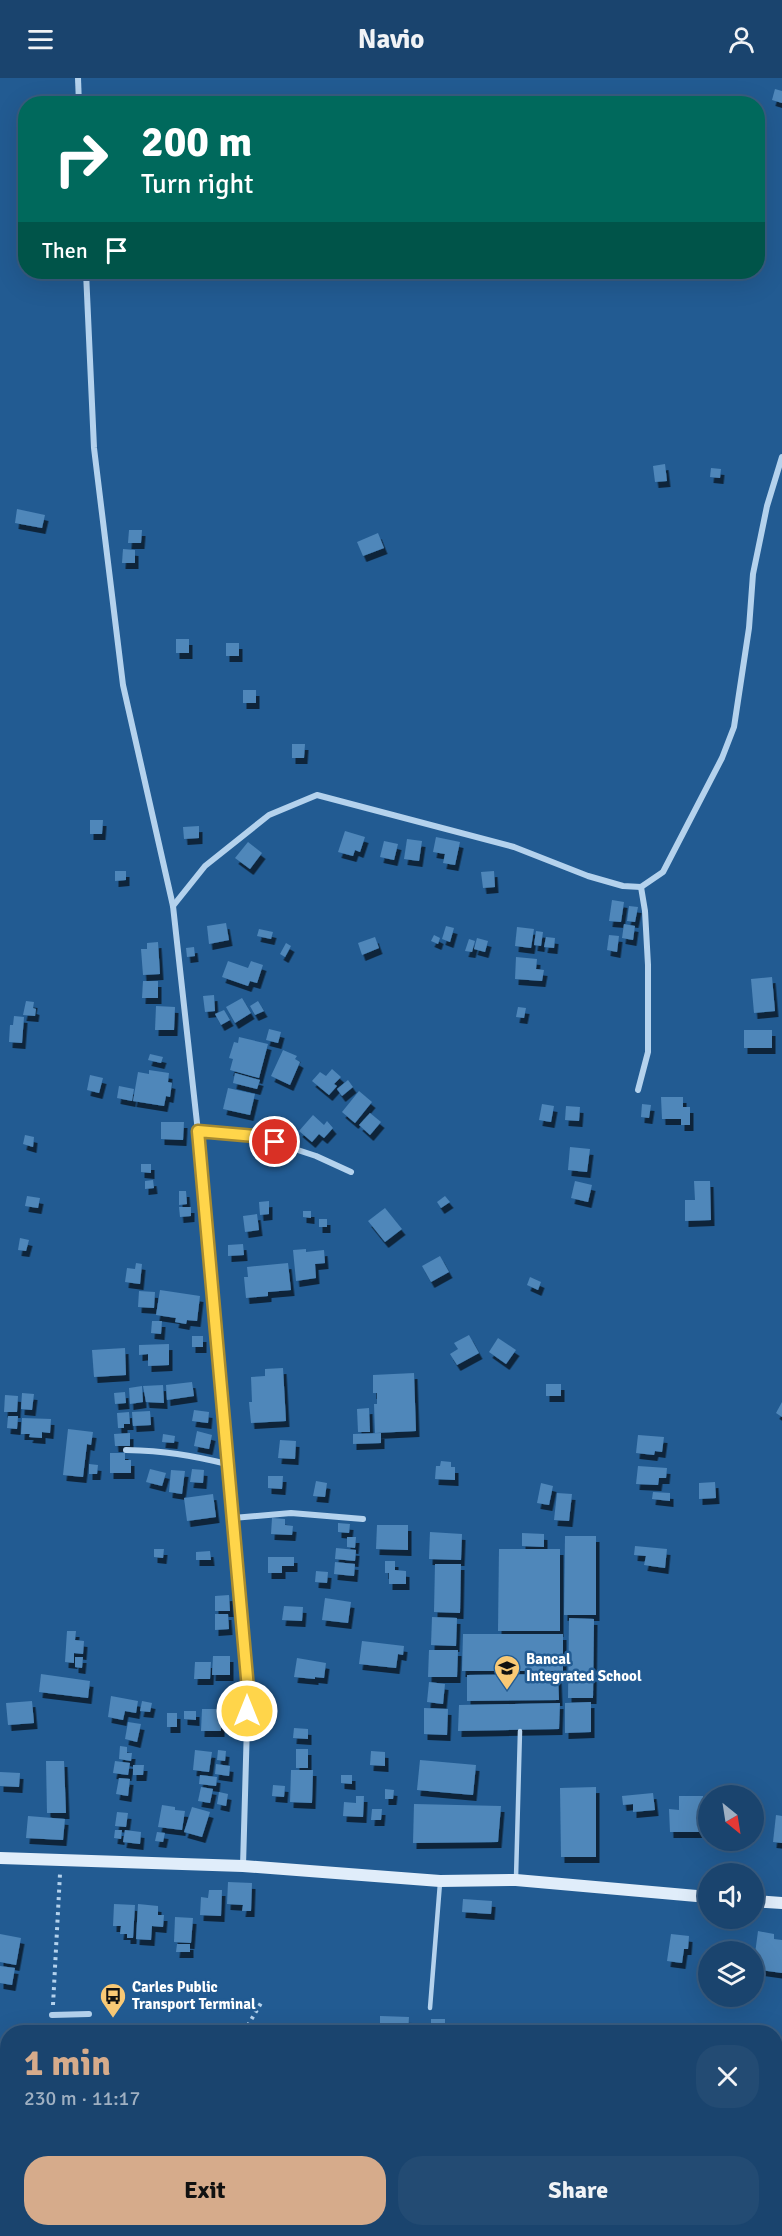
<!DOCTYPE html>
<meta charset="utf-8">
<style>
:root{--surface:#1a446e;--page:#234b73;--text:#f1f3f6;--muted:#9fb0c2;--line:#385c81;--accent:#d6ab8b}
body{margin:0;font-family:Signika,sans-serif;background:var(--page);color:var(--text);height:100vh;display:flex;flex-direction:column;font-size:22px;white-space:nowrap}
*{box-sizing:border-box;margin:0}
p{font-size:20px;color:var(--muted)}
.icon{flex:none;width:33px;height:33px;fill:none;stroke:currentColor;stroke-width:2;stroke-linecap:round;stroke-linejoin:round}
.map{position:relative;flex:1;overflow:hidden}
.side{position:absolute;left:0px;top:1947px;width:783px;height:212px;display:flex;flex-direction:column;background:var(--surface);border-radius:24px 24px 0 0;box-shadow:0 6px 24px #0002,0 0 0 2px var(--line)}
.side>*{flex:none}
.hud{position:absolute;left:18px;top:18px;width:747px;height:183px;border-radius:24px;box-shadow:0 6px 24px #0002,0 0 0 2px var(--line);background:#00695c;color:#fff;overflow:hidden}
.needle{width:39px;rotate:150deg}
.buttons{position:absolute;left:698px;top:1707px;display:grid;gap:12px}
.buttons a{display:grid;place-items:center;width:66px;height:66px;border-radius:50%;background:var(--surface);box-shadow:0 6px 24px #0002,0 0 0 2px var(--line);font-size:30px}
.pin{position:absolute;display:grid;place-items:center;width:51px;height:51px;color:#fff;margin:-26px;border:3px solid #fff;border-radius:50%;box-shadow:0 2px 6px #0007}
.me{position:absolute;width:66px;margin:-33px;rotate:0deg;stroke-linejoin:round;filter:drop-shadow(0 0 4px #0008)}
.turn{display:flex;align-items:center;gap:21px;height:126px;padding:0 24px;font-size:27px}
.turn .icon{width:78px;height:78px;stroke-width:2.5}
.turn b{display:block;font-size:42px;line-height:51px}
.then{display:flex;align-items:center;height:57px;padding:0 24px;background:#0003;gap:12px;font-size:22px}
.round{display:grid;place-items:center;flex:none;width:63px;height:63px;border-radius:24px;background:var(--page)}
.overview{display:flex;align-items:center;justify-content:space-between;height:102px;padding:0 24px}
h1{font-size:36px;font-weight:700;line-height:45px;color:var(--accent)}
.action{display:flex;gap:12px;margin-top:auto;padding:12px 24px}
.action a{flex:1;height:69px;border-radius:24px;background:var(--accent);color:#111;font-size:24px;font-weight:700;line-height:69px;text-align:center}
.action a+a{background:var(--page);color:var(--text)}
header{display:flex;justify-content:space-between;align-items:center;height:78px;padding:0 24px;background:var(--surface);font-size:27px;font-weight:700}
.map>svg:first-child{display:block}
.building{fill:#4f87ba;filter:url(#shadow)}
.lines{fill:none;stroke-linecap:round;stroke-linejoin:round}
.path{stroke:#b4d2ed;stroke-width:4;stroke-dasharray:3 4.5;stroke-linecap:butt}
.service{stroke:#b4d2ed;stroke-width:4.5}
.minor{stroke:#b4d2ed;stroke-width:6}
.secondary{stroke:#e0edfa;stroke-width:12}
.route-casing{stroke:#a68a30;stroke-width:15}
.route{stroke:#ffd54a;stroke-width:10}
.labels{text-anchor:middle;stroke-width:5;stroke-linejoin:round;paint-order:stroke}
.poi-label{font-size:15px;font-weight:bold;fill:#fff;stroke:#225b92;text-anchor:start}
</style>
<header><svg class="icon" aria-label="menu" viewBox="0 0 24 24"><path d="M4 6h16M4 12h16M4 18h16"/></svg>Navio<svg class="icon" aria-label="person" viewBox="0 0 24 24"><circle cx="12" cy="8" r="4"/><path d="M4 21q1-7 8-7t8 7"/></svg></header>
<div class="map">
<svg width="782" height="2158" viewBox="0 0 782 2158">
<defs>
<filter id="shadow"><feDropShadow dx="3.5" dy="6" stdDeviation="0" flood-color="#0009"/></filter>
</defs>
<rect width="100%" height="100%" fill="#225b92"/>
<g class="building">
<path d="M775,11l7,2v12l-10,-3z"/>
<rect x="111" y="19" width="27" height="7"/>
<path d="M665,386l2,17 -12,1 -2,-16z"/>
<path d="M711,390l10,1 -1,9 -10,-1z"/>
<path d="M17,431l28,6 -3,13 -27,-5z"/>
<path d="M129,452h13l-1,13h-13z"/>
<path d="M378,455l6,15 -21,8 -6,-14z"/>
<path d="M123,471l12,1v13h-13z"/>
<rect x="176" y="561" width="13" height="14"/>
<rect x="226" y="565" width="13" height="13"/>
<rect x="243" y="612" width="13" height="13"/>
<path d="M292,666h13l-1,14h-12z"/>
<path d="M90,742h13l-1,14h-12z"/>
<path d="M199,748v12l-15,1 -1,-12z"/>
<path d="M345,753l20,6 -5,15 -5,-2 -2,6 -15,-4z"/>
<path d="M436,759l24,5 -5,23 -12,-2 2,-9 -12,-2z"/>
<path d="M407,761l15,2 -3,20 -15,-2z"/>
<path d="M384,763l14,3 -4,16 -14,-3z"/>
<path d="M248,764l14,11 -12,16 -15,-11z"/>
<path d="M115,793h11v9l-11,1z"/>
<path d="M494,793l1,16 -12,1 -2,-16z"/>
<path d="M612,822l12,2 -3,20 -12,-1z"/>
<path d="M629,828l9,1 -3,15 -8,-1z"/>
<path d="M226,845l3,17 -20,4 -2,-18z"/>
<path d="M624,846l11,2 -2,14 -11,-2z"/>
<path d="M446,848l8,2 -4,14 -8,-3z"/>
<path d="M517,849l17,2 -3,19 -16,-2z"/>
<path d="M259,851l14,3 -2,7 -14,-3z"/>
<path d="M536,853l7,1 -2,14 -7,-1z"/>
<path d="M434,857l6,3 -2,6 -7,-3z"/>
<path d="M609,857l10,1 -2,16 -10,-2z"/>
<path d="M375,859l4,11 -17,7 -4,-12z"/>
<path d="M546,859l9,1 -1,10 -10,-1z"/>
<path d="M477,860l11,3 -3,11 -11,-3z"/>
<path d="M469,861l6,2 -3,11 -7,-1z"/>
<path d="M158,864l2,32 -17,1 -2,-26h6v-6z"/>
<path d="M286,865l5,3 -6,11 -5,-3z"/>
<path d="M194,869l1,9 -8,1 -1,-9z"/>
<path d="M516,879l21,2 -1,10 8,1 -2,11 -27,-2z"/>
<path d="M228,883l20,7 3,-7 12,4 -6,18 -7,-2 -2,5 -26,-9z"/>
<path d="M772,899l3,34 -21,2 -3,-34z"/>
<path d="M143,903h15v17h-16z"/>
<path d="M214,917l1,16 -10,1 -2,-16z"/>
<path d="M242,920l9,15 -16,10 -9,-16z"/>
<path d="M26,923l8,1 -1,6 3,1 -1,7 -12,-1z"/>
<path d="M258,923l6,10 -9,4 -5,-9z"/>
<path d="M156,928l19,1 -1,23h-19z"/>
<path d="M518,929l8,1 -2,10 -8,-1z"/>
<path d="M224,932l6,10 -9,5 -6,-11z"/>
<path d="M14,938l10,1 -2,26 -13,-1 1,-17h3z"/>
<path d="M269,951l12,3 -3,11 -12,-3z"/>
<rect x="744" y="952" width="28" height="18"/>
<path d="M239,959l29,7 -9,34 -29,-8 3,-11 -4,-1 5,-16 4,1z"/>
<path d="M283,972l14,6 -2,3 5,3 -10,23 -19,-9z"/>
<path d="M150,976l13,3 -2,6 -13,-3z"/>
<path d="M332,991l9,8 -7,7 3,2 -8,9 -17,-14 8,-9 6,4z"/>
<path d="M149,992l20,3 -1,9 4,1 -2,14 -4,-1 -2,10 -31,-5 5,-29 11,2z"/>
<path d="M235,995l25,7 -3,9 -24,-6z"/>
<path d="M90,997l13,3 -4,15 -12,-3z"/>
<path d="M348,1002l5,7 -11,9 -5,-7z"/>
<path d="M119,1008l15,3 -2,12 -15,-3z"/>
<path d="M228,1010l27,6 -5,21 -27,-6z"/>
<path d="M359,1013l13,11 -17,21 -13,-11z"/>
<path d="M661,1019h22v10h7v18h-9v-6h-19z"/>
<path d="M542,1026l12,2 -3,16 -12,-2z"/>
<path d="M642,1026l9,1 -2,13 -8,-1z"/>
<path d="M566,1028l14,1 -1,14 -14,-1z"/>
<path d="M370,1035l11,9 -11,13 -11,-10z"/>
<path d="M313,1037l11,10 3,-4 6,7 -9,10 -5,-4 -7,8 -13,-11z"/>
<path d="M161,1044h23l-1,18 -22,-1z"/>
<path d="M25,1057l9,2 -1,10 -10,-3z"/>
<path d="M570,1069l20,2 -3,23 -19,-2z"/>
<path d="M141,1086h10v9l-10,-1z"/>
<path d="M153,1102l1,8 -9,1v-8z"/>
<path d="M575,1103l17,4 -4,17 -17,-4z"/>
<path d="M694,1103h16l1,39 -26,1v-21h10z"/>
<path d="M179,1113h7l1,13 -8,1z"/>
<path d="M27,1118l13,2 -2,10 -13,-2z"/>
<path d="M445,1118l5,6 -9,6 -4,-6z"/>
<path d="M269,1123v13l-9,1 -1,-13z"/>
<path d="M179,1129h12v9l-11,1z"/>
<path d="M385,1130l17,21 -17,13 -17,-21z"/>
<path d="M303,1133h8v7l-8,-1z"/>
<path d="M257,1136l2,16 -14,2 -2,-16z"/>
<rect x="319" y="1141" width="8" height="8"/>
<path d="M20,1160l9,2 -3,11 -8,-1z"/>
<path d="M243,1166l1,11 -16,1v-11z"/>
<path d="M306,1171v3l18,-2 1,13 -10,1 1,14 -20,3 -3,-31z"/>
<path d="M440,1178l9,16 -18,10 -9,-16z"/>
<path d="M136,1185l6,1 -2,20 -15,-2 2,-14 8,1z"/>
<path d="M288,1185l3,27 -23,2v4l-22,2 -2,-21h4l-1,-10z"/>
<path d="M530,1199l11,5 -3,8 -11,-5z"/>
<path d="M160,1212l40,6 -3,25 -10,-1 -1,4 -11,-2 1,-4 -20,-3z"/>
<path d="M139,1213l16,1 -1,16 -16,-1z"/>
<path d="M152,1243h10l-1,13 -10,-1z"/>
<path d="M469,1257l10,18 -22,12 -7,-11 8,-5 -4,-6z"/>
<rect x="192" y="1258" width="11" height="11"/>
<path d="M498,1260l18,12 -10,14 -17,-12z"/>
<path d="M169,1266v21l-21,1v-12l-9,1v-10z"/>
<path d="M125,1270l1,27 -32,2 -2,-27z"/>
<path d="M283,1290l3,53 -35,2 -2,-21h3l-1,-25 14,-1v-7z"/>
<path d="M414,1295l2,58 -41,2 -1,-29h3v-11h-4v-18z"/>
<path d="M192,1304l2,14 -27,4 -1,-15z"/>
<rect x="546" y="1306" width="15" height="12"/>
<path d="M163,1307l1,18 -18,-1 -3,-16z"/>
<path d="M142,1308l1,16 -13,2 -1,-16z"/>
<path d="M125,1314l1,11 -11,1 -1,-11z"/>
<path d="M22,1315l12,1 -2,16 -11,-1z"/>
<path d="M5,1317l13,1 -1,16h-13z"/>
<path d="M782,1324v15l-6,-4z"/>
<path d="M369,1330l1,24h-12l-1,-23z"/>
<path d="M194,1332l15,2 -1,11 -16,-2z"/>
<path d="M150,1333l1,14 -18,1 -1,-14z"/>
<path d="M129,1334l1,12h-6v4h-6l-1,-15z"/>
<path d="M8,1338h10l-1,13 -10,-1z"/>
<path d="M22,1340l29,1 -1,14 -8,-1v6l-13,-1 1,-3h-9z"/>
<path d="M68,1351l25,3 -2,13 -4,-1 -4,33 -20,-2z"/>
<path d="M197,1353l15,4 -3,14 -15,-3z"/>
<path d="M130,1355v13h-15l-1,-12z"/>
<path d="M381,1355v10l-28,1v-10z"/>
<path d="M163,1356l12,2 -1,7 -12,-1z"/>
<path d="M638,1357l26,2 -2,15 -7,-1 -1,4 -18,-2z"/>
<path d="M280,1362l16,1 -1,18 -17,-1z"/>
<path d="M110,1375h15v7h6v13h-21z"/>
<path d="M441,1383l10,1v5h4v13l-20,-1 1,-13h4z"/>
<path d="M89,1386l9,1 -1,9h-8z"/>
<path d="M638,1388l29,2 -1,10h-7l-1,7 -22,-1z"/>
<path d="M150,1391l16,4 -4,13 -16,-4z"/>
<path d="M192,1391l12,1 -1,13 -13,-1z"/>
<path d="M171,1392l14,1 -3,23 -13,-2z"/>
<path d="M268,1398h15l-1,13 -14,-1z"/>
<path d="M316,1403l11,2 -2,14 -12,-1z"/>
<path d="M715,1404l1,16 -17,1v-16z"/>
<path d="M541,1405l12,3 -4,19 -12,-2z"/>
<path d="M653,1414l17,1v8l-18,-2z"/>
<path d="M557,1415l15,1 -3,27 -15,-1z"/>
<path d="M213,1416l3,23 -29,4 -3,-23z"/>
<path d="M272,1440l13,1v6l8,1 -1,9 -21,-1z"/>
<path d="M338,1445l12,1 -1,9 -11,-1z"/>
<path d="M377,1447h31v25l-32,-1z"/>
<path d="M430,1454l32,2 -1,26 -32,-1z"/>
<path d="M522,1455l22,1v13l-22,-1z"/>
<path d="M565,1458h31v79h-32z"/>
<path d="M347,1459h9l-1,11 -8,-1z"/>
<path d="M635,1468l32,3 -2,19 -21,-3 2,-9 -12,-1z"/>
<path d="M336,1470l20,2 -1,11 -20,-2z"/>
<path d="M154,1471h10l-1,9 -9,-1z"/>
<path d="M499,1471h61v82h-62z"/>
<path d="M210,1473l1,9h-15v-8z"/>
<path d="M268,1479h26v9h-12v7h-14z"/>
<path d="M385,1483h10v9l11,1v13h-17v-11h-4z"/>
<path d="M335,1484l20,2 -1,12 -20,-2z"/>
<path d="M435,1486h26l-1,49 -26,-1z"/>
<path d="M316,1493l12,1 -1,11 -12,-1z"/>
<path d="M229,1517l1,16h-15v-15z"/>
<path d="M325,1520l26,4 -3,21 -26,-3z"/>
<path d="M284,1528l19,1 -1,14 -20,-1z"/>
<path d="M215,1536h13l1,15 -14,1z"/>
<path d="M432,1539l25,1 -1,28 -25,-1z"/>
<path d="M569,1540l25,1 -1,79h-25z"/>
<path d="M67,1553h9l-1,9 9,1 -1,13 -9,-1v10l-9,-1z"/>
<path d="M463,1556h100v37h-101z"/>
<path d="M362,1563l42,5 -1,9 -5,-1 -2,14 -37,-4z"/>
<path d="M429,1572h29l-1,27h-29z"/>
<path d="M213,1578h17v19h-18z"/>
<path d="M75,1579h8l-1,11 -7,-1z"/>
<path d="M297,1580l29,5 -2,15 -9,-1v2l-21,-2z"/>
<path d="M195,1584h16l-1,17h-16z"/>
<path d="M41,1596l49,7 -2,17 -49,-6z"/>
<path d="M558,1596l1,26 -92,1v-26z"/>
<path d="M429,1604l16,2 -2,20 -16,-2z"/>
<path d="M111,1618l27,5 -2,12 -11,-2 -2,9 -15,-3z"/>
<path d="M32,1623l2,22 -26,2 -2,-22z"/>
<path d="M142,1623l10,2 -2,9 -10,-1z"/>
<path d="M591,1624v30l-26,1v-30z"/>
<path d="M560,1625l-1,26 -101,2 1,-26z"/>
<path d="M424,1630l24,1 -1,26 -23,-1z"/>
<path d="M202,1631h19v22h-20z"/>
<path d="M184,1633h12v9l-12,-1z"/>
<rect x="167" y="1635" width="10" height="14"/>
<path d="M224,1636h12l-1,9h-11z"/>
<path d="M128,1644l13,2 -4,18 -12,-3z"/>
<path d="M294,1650l14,1v10l-15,-1z"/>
<path d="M120,1668l7,1v6h5l-1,8 -12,-2z"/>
<rect x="296" y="1671" width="12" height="19"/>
<path d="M195,1672l17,2 -3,20 -16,-2z"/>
<path d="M218,1672l8,1 -1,10 -8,-1z"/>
<path d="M371,1673l14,1v14l-15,-1z"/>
<path d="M420,1682l56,5 -3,30 -56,-5z"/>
<path d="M46,1683h18l2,52h-19z"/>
<path d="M115,1683l15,2 -2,12 -15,-2z"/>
<path d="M216,1686l14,2 -1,10 -14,-2z"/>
<path d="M133,1687h11l-1,10h-10z"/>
<path d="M291,1692h22l-1,33 -22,-1z"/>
<path d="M0,1694l20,1 -1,14 -19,-1z"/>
<path d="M200,1697l17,2 -1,9 -17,-2z"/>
<path d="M341,1697h11v9l-11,-1z"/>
<path d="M119,1700l11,1 -2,17 -12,-2z"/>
<path d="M273,1707l12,1 -1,11 -12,-1z"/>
<path d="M201,1709l12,2 -3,14 -12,-2z"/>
<path d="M596,1709v70h-35l-1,-69z"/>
<path d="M385,1711l9,1 -1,9h-8z"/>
<path d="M219,1714l9,2 -2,12 -9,-2z"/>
<path d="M653,1715l2,17 -22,2v-8l-10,1 -1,-9z"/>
<path d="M356,1718h8l-1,21 -20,-1 1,-14 12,1z"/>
<path d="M679,1718h24l-1,36h-32l-1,-23 10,1z"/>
<path d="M414,1726l87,2 -3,36 -85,1z"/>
<path d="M162,1727l13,2v3l10,1 -3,19 -24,-3z"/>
<path d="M192,1729l18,5 -8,25 -18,-5z"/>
<path d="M372,1731h10l-1,11h-10z"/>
<path d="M117,1734l11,1 -2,14 -11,-1z"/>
<path d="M776,1737l6,1v27l-9,-1z"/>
<path d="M28,1738l37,3 -2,21 -37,-2z"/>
<path d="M115,1752h7l-1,9 -7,-1z"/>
<path d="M125,1752l16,2 -1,12 -17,-2z"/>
<path d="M157,1754l8,1 -2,9 -8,-1z"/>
<path d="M228,1804l24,1 -1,28h-9l1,-6 -16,-1z"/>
<path d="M209,1812h13l-1,26 -21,-1 1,-18 7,1z"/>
<path d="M463,1821l29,2 -1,13 -29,-2z"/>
<path d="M114,1826l21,1 -2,33h-6v-4h-7l1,-8h-8z"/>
<path d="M138,1826l20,2v9h6l-1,12 -11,-1 -1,14 -15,-1z"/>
<path d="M175,1839l18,1 -2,25 -17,-1z"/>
<path d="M758,1853l16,3v5l8,1v33l-29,-4z"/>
<path d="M0,1856l21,4 -5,27 -16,-3z"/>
<path d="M671,1856l18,2 -1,13h-4l-2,14 -15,-2z"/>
<path d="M177,1866h13v8h-14z"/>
<path d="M0,1888l15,2 -3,17 -12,-2z"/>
<path d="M380,1938l29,1 -1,15h-28z"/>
<rect x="431" y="1941" width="14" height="13"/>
<path d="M389,2151h38l-8,3 1,4h-29z"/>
</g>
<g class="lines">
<g class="path">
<path d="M53,1927l7,-131"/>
<path d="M244,1954l17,-29"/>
<path d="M0,2126l8,-8"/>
<path d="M126,2151l2,7"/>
</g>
<g class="service">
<path d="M516,1800l4,-147"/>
<path d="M430,1930l10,-125"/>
</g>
<g class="minor">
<path d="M78,0l1,26"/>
<path d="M86,194l8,176 29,237 50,221 27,244 48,539 -5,177"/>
<path d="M173,828l32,-40 64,-51 48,-20 197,52 74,29 35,10 18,1 22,-15 59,-114 12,-31 15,-99 4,-54 14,-68 15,-49"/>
<path d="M638,1012l10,-38v-87l-3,-54 -4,-24"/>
<path d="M198,1053l57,5 61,20 35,16"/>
<path d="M126,1372c39,1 64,5 101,14"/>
<path d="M233,1440l58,-5 72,6"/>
<path d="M52,1937l37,-1"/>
</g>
<g class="secondary">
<path d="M0,1780l243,8 197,15 76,-1 192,17"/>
<path d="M753,1823l29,2"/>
</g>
</g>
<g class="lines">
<g class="route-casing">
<path id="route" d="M247,1633l1,-22 -50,-558 57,5 20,6"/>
</g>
<use href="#route" class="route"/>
</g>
<defs>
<g id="school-pin" transform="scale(1.35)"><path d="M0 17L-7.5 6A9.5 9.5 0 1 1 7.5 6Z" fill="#f9c975" stroke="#225b92"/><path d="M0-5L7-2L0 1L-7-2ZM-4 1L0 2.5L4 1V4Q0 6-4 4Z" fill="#111"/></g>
<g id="bus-pin" transform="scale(1.35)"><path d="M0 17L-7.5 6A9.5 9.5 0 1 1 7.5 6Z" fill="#f9c975" stroke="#225b92"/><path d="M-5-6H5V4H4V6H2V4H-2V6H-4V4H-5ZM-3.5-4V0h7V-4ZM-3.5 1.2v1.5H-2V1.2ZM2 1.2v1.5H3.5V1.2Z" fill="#111"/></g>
</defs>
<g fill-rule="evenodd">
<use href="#school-pin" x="507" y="1590"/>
<use href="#bus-pin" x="113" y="1918"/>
</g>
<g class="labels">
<g class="poi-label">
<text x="526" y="1586">Bancal<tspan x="526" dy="17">Integrated School</tspan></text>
<text x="132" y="1914">Carles Public<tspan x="132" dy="17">Transport Terminal</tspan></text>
</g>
</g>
</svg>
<div class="buttons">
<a><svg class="needle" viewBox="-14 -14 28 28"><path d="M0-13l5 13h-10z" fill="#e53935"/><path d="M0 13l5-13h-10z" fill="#9fb0c2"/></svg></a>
<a><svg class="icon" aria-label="sound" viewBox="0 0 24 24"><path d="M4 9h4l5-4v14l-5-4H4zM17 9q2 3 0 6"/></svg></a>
<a><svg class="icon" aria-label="layers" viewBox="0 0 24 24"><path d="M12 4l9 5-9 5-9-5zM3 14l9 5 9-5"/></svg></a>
</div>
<div class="pin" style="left:275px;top:1064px;background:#d93025"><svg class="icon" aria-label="arrive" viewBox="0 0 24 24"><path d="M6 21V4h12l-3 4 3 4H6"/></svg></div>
<svg class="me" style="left:247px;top:1633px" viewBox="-20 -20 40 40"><circle r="17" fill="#ffd54a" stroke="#fff" stroke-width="3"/><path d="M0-11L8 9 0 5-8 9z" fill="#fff"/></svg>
<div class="hud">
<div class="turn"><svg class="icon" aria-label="right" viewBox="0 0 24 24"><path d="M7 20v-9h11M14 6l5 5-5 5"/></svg><div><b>200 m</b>Turn right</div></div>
<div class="then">Then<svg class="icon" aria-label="arrive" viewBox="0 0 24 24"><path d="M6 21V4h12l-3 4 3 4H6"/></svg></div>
</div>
<section class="side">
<div class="overview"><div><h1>1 min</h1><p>230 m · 11:17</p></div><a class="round"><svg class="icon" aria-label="close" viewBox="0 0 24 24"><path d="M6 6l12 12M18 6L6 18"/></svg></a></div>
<div class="action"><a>Exit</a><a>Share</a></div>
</section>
</div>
